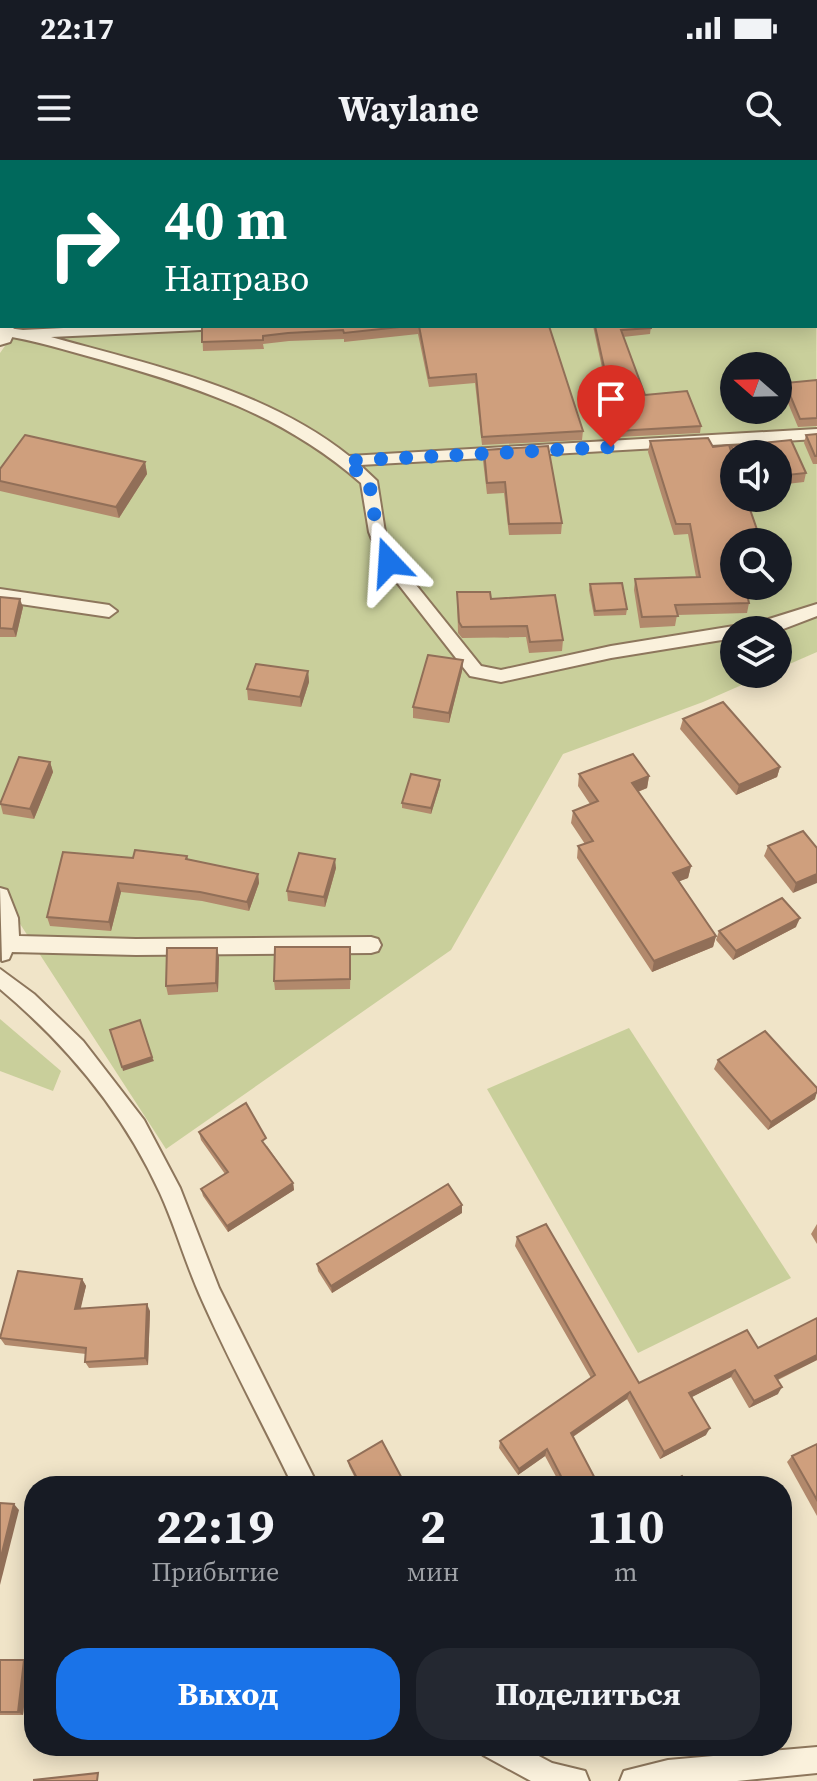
<!DOCTYPE html>
<html lang="ru">
<meta charset="utf-8">
<style>
:root{--surface:#171b24;--page:#242831;--text:#f1f3f6;--muted:#9ea1a6;--accent:#1a73e8}
body{margin:0;font-family:"Source Serif 4",serif;background:var(--page);color:var(--text);height:100vh;display:flex;flex-direction:column;font-size:30px;white-space:nowrap}
*{box-sizing:border-box;margin:0}
p{font-size:26px;color:var(--muted)}
.icon{flex:none;width:44px;height:44px;fill:none;stroke:currentColor;stroke-width:2;stroke-linecap:round;stroke-linejoin:round}
.map{position:relative;flex:1;overflow:hidden}
.sheet{position:absolute;left:24px;top:1316px;width:768px;height:280px;display:flex;flex-direction:column;background:var(--surface);border-radius:32px;box-shadow:0 4px 20px #0003}
.sheet>*{flex:none}
.banner{position:absolute;left:0px;top:0px;width:818px;height:168px;box-shadow:0 4px 20px #0003;background:#00695c;color:#fff;overflow:hidden}
.needle{width:52px;rotate:290deg}
.fabs{position:absolute;left:720px;top:192px;display:grid;gap:16px}
.fabs a{display:grid;place-items:center;width:72px;height:72px;border-radius:50%;background:var(--surface);box-shadow:0 4px 20px #0003;font-size:40px}
.pin{position:absolute;display:grid;place-items:center;width:68px;height:68px;color:#fff;margin:-82px -34px;border-radius:50% 50% 50% 0;rotate:-45deg;box-shadow:0 0 8px #0007}
.pin .icon{rotate:45deg}
.me{position:absolute;width:88px;margin:-44px;rotate:340deg;stroke-linejoin:round;filter:drop-shadow(0 0 6px #0008)}
.turn{display:flex;align-items:center;gap:28px;height:168px;padding:0 32px;font-size:36px}
.turn .icon{width:104px;height:104px;stroke-width:2.5}
.turn b{display:block;font-size:56px;line-height:68px}
.eta{display:flex;justify-content:space-evenly;align-items:center;height:136px;text-align:center}
.eta b{font-size:48px;font-weight:700;line-height:56px}
.cta{display:flex;gap:16px;margin-top:auto;padding:16px 32px}
.cta a{flex:1;height:92px;border-radius:32px;background:var(--accent);color:#fff;font-size:32px;font-weight:700;line-height:92px;text-align:center}
.cta a+a{background:var(--page);color:var(--text)}
.status{display:flex;justify-content:space-between;align-items:center;height:56px;padding:0 40px;background:var(--surface);direction:ltr}
.status svg{height:22px;fill:currentColor}
header{display:flex;justify-content:space-between;align-items:center;height:104px;padding:0 32px;background:var(--surface);font-size:36px;font-weight:700}
.map>svg:first-child{display:block}
.green{fill:#c9cf9b;fill-rule:evenodd}
.lines{fill:none;stroke-linecap:round;stroke-linejoin:round}
.lane-casing{stroke:#8d765c;stroke-width:4}
.street-casing{stroke:#8d765c;stroke-width:4}
.lane{fill:#faf1dc;fill-rule:evenodd}
.street{fill:#faf1dc;fill-rule:evenodd}
.wall{fill:#b2896c}
.shaded-wall{fill:#916f58}
.building{fill:#cf9f7d;stroke:#916f58;stroke-width:2}
.route{stroke:#1a73e8;stroke-width:14;stroke-dasharray:0 25.2}
</style>
<div class="status"><b>22:17</b><svg viewBox="0 0 49 12"><path d="M0 12V9h3v3zM5 12V6h3v6zM10 12V3h3v9zM15 12V0h3v12zM26 1h20v11H26zM47 4h2v5h-2z"/></svg></div>
<header><svg class="icon" aria-label="menu" viewBox="0 0 24 24"><path d="M4 6h16M4 12h16M4 18h16"/></svg>Waylane<svg class="icon" aria-label="search" viewBox="0 0 24 24"><circle cx="10" cy="10" r="6"/><path d="M15 15l6 6"/></svg></header>
<div class="map">
<svg width="817" height="1621" viewBox="0 0 817 1621">
<rect width="100%" height="100%" fill="#f0e4c8"/>
<g class="green">
<path d="M0,0h780l4,2h-782v115z"/>
<path d="M816,16l1,476 -39,17v-39h-44v44h33l-64,28 -140,52 -112,196 -285,199 -166,-256v-540l19,-27h797zM734,206h44v44h-44zM734,294h44v44h-44zM734,382h44v44h-44z"/>
<path d="M0,859l61,52 -8,20 -53,-20z"/>
<path d="M629,868l162,250 -153,75 -151,-264z"/>
</g>
<g class="lines">
<g class="lane-casing">
<g id="lane">
<rect x="816" y="46" width="1" height="9"/>
<rect x="816" y="118" width="1" height="8"/>
<path d="M104,166h104l-7,4 -150,7c101,28 214,52 298,119l468,-27v10l-457,26 17,16 8,51 11,28 85,106 20,4 110,-24 123,-20 6,2 77,-24v12l-39,15 -44,-1v8l-123,20 -110,24 -31,-6 -89,-114 -12,-30 -8,-49c-78,-68 -161,-95 -259,-123 -34,-9 -67,-20 -102,-25v-8l23,3z"/>
<path d="M0,429l109,16 8,6 -8,6 -109,-16z"/>
<path d="M0,728l7,2 11,28 1,18 117,3 235,-2 7,2 3,6 -3,6 -7,2 -235,2 -124,-3 -3,7 -7,2z"/>
<path d="M0,809l34,25 49,47 61,79 36,68 39,100 99,198h-25c-30,-62 -63,-123 -91,-186 -16,-35 -26,-72 -42,-107 -37,-81 -92,-147 -160,-204z"/>
<path d="M479,1586h41l32,17 33,8 4,10h-58l-48,-26z"/>
<path d="M817,1587v26l-80,8h-117l4,-10 44,-11z"/>
</g>
</g>
<g class="street-casing">
<path id="street" d="M0,163l2,3h10l3,5 -5,11 -10,3z"/>
</g>
<use href="#lane" class="lane"/>
<use href="#street" class="street"/>
</g>
<g class="wall">
<rect x="463" y="0" width="163" height="2"/>
<path d="M202,166h347l34,105 -1,9 -100,5 -7,-62 -46,4 -11,-53 -74,8v-3l-55,2 -26,3 1,5 -61,2z"/>
<path d="M593,166h58l-1,8 -27,3 22,58 56,31 -1,7 -83,4z"/>
<path d="M817,220v46l-19,1 -15,-36 2,-8z"/>
<path d="M817,274v30h-4l-9,-21 2,-8z"/>
<path d="M708,278l5,9 16,-2 1,4 1,-3 60,-6 15,33 -2,9 -26,3v-31h-44v44h12l15,43 -27,1v44h11l4,17 -2,10 -70,2 -2,11 -35,2 -6,-38 1,-11 61,-2 -8,-43 -14,1 -26,-83 2,-11z"/>
<path d="M484,290l78,73 -1,11 -52,1 -5,-42 -17,1 -4,-33z"/>
<path d="M145,302l2,12 -28,44 -119,-27v-22z"/>
<path d="M590,424l37,25 -1,6 -32,1 -5,-26z"/>
<path d="M457,432l34,7 72,41 -1,11 -33,2 -3,-16 -64,1 -4,-5z"/>
<path d="M0,437l23,10 -7,30h-16z"/>
<path d="M463,500l-1,11 -13,52 -36,-5v-11z"/>
<path d="M308,511l1,11 -8,25 -53,-7 -1,-11z"/>
<path d="M683,559l97,48 -3,10 -41,18 -56,-66z"/>
<path d="M50,602l3,10 -19,47 -31,-5 -3,-12z"/>
<path d="M579,614l70,2 -2,12 -9,4 53,74 -3,12 -9,3 37,55 -3,11 -61,25 -75,-114 1,-12 7,-2 -14,-21 2,-12 17,-7 -12,-18z"/>
<path d="M440,625l-9,29 -29,-6v-5z"/>
<path d="M768,686l49,2 -24,45 -29,-37z"/>
<path d="M187,696l1,3 70,15 1,9 -10,28 -47,-10 -81,-9 -10,39 -61,-5 -3,-9 86,-59z"/>
<path d="M336,708l-11,39 -37,-6 -1,-10z"/>
<path d="M796,767l-63,33 -17,-20 3,-9z"/>
<path d="M351,796l-1,33 -75,1 -1,-9z"/>
<path d="M219,797l-1,35 -50,3 -2,-9z"/>
<path d="M718,900l97,39 -47,31 -54,-61z"/>
<path d="M199,972l68,14 26,37 1,7 -66,42 -25,-36 -2,-7 24,-15 -24,-34z"/>
<path d="M462,1053l-130,80 -14,-22 -1,-7z"/>
<path d="M817,1064v20l-6,-10z"/>
<path d="M517,1077l122,146 119,-35 59,12 -39,20v14l-29,14 -18,-31 -39,20 14,38 -46,24 -33,-60 -54,38 26,49h-38l-16,-30 -27,19 -19,-27 1,-7 91,-63 -76,-132z"/>
<path d="M82,1119l4,7 -6,22 70,3 -2,54 -59,3 -4,-6 1,-8 -81,-9 -5,-7z"/>
<path d="M817,1284v72l-30,-54 5,-6z"/>
<path d="M348,1301l58,25h-47l-10,-20z"/>
<path d="M0,1500l29,4 -6,51h-23z"/>
</g>
<g class="shaded-wall">
<path d="M145,302l2,12 -28,44 -3,-11z"/>
<path d="M20,439l3,8 -7,30 -3,-8z"/>
<path d="M463,500l-1,11 -13,52v-10z"/>
<path d="M308,511l1,11 -8,25 -1,-10z"/>
<path d="M50,602l3,10 -19,47 -4,-10z"/>
<path d="M780,607l-3,10 -41,18 3,-10z"/>
<path d="M649,616l-2,12 -18,7 3,-12z"/>
<path d="M440,620v5l-9,29v-6z"/>
<path d="M335,699l1,9 -11,39 -1,-10z"/>
<path d="M691,706l-3,12 -18,7 3,-12z"/>
<path d="M258,714l1,9 -10,28 -2,-9z"/>
<path d="M817,714v9l-24,10 3,-10z"/>
<path d="M118,723l3,9 -10,39 -2,-9z"/>
<path d="M800,758l-4,9 -63,33 3,-9z"/>
<path d="M716,776l-3,11 -61,25 2,-11z"/>
<path d="M217,788l2,9 -1,35 -2,-9z"/>
<path d="M152,897l2,4 -31,10 -1,-4z"/>
<path d="M817,932l-2,7 -47,31 3,-8z"/>
<path d="M293,1023l1,7 -66,42 -1,-6z"/>
<path d="M462,1045v8l-130,80 -1,-7z"/>
<path d="M82,1119l4,7 -7,30 -4,-7z"/>
<path d="M147,1144l3,7 -2,54 -3,-7z"/>
<path d="M817,1195v5l-47,23 5,-7z"/>
<path d="M735,1210l-4,7 -45,23 3,-7z"/>
<path d="M782,1227l-4,7 -29,14 5,-7z"/>
<path d="M630,1232l-3,7 -59,41 3,-7z"/>
<path d="M710,1268l-4,7 -46,24 4,-7z"/>
<path d="M547,1289l-2,7 -27,19 1,-6z"/>
<path d="M14,1344l5,6 -19,75v-24z"/>
<path d="M24,1500l5,4 -6,51 -5,-3z"/>
</g>
<g class="building">
<rect x="42" y="0" width="135" height="2"/>
<path d="M241,0h94l1,2h-94z"/>
<rect x="412" y="0" width="31" height="2"/>
<path d="M464,0h83l-31,2h-51z"/>
<path d="M661,0h46l1,2h-47z"/>
<path d="M202,166h207l-65,7 -1,-3 -55,3 -25,3v4l-61,2z"/>
<path d="M419,166h130l34,105 -101,6 -6,-63 -47,4z"/>
<path d="M595,166h56v2l-30,2 24,65 42,-4 14,35 -83,5z"/>
<path d="M817,220v38l-17,1 -15,-36z"/>
<path d="M817,274v22h-2l-9,-21z"/>
<path d="M25,275l120,27 -29,45 -116,-26v-12z"/>
<path d="M708,278l5,9 16,-2 5,15v38h12l15,43 -27,1v44h11l4,17 -74,2 3,11 -36,1 -7,-38 65,-2 -10,-53h-14l-26,-83z"/>
<path d="M791,280l15,33 -28,3v-22h-41l-6,-8z"/>
<path d="M548,286l14,77 -53,1 -4,-42 -18,1 -3,-33z"/>
<path d="M622,423l5,26 -32,2 -5,-27z"/>
<path d="M457,432h33l1,7 64,-4 8,45 -33,2 -3,-16 -65,1 -3,-5z"/>
<path d="M0,437l20,2 -7,30 -13,-1z"/>
<path d="M428,495l35,5 -14,53 -36,-6z"/>
<path d="M256,504l52,7 -8,26 -53,-8z"/>
<path d="M723,542l57,65 -41,18 -56,-66z"/>
<path d="M633,594l16,22 -17,7 59,83 -18,7 43,63 -62,25 -76,-115 15,-5 -20,-30 25,-10 -19,-27z"/>
<path d="M19,597l31,5 -20,47 -30,-5z"/>
<path d="M411,614l29,6 -9,28 -29,-5z"/>
<path d="M803,671l14,17v26l-21,9 -28,-37z"/>
<path d="M135,690l52,6 -1,3 72,15 -11,28 -47,-10 -82,-9 -9,39 -62,-5 16,-65 70,6z"/>
<path d="M299,693l36,6 -11,38 -37,-6z"/>
<path d="M782,738l18,20 -64,33 -17,-20z"/>
<path d="M275,787h75v32l-76,2z"/>
<path d="M167,788h50l-1,35 -50,3z"/>
<path d="M140,860l12,37 -30,10 -12,-37z"/>
<path d="M765,871l52,57v4l-46,30 -53,-62z"/>
<path d="M246,943l20,35 -4,3 31,42 -66,43 -26,-37 27,-17 -29,-40z"/>
<path d="M448,1024l14,21 -131,81 -14,-22z"/>
<path d="M546,1064l93,159 108,-53 11,18 59,-30v37l-42,21 7,11 -28,14 -19,-31 -46,23 21,35 -46,24 -34,-60 -59,41 28,53h-33l-19,-37 -28,20 -19,-28 95,-66 -78,-138z"/>
<path d="M18,1111l64,8 -7,30 72,-5 -2,54 -60,4 1,-14 -86,-10z"/>
<path d="M382,1281l24,45h-45l-13,-25z"/>
<path d="M817,1284v56l-25,-44z"/>
<path d="M682,1316l6,10h-24z"/>
<path d="M0,1343l14,1 -14,57z"/>
<path d="M0,1500h24l-6,52h-18z"/>
<path d="M98,1613l-1,8h-63v-1z"/>
</g>
<g class="lines">
<path class="route" d="M389,402l-12,-30 -8,-51 -24,-20 266,-14"/>
</g>
</svg>
<div class="fabs">
<a><svg class="needle" viewBox="-14 -14 28 28"><path d="M0-13l5 13h-10z" fill="#e53935"/><path d="M0 13l5-13h-10z" fill="#9ea1a6"/></svg></a>
<a><svg class="icon" aria-label="sound" viewBox="0 0 24 24"><path d="M4 9h4l5-4v14l-5-4H4zM17 9q2 3 0 6"/></svg></a>
<a><svg class="icon" aria-label="search" viewBox="0 0 24 24"><circle cx="10" cy="10" r="6"/><path d="M15 15l6 6"/></svg></a>
<a><svg class="icon" aria-label="layers" viewBox="0 0 24 24"><path d="M12 4l9 5-9 5-9-5zM3 14l9 5 9-5"/></svg></a>
</div>
<div class="pin" style="left:611px;top:287px;background:#d93025"><svg class="icon" aria-label="arrive" viewBox="0 0 24 24"><path d="M6 21V4h12l-3 4 3 4H6"/></svg></div>
<svg class="me" style="left:389px;top:402px" viewBox="-20 -20 40 40"><path d="M0-17L14 15 0 8-14 15z" fill="#1a73e8" stroke="#fff" stroke-width="4"/></svg>
<div class="banner">
<div class="turn"><svg class="icon" aria-label="right" viewBox="0 0 24 24"><path d="M7 20v-9h11M14 6l5 5-5 5"/></svg><div><b>40 m</b>Направо</div></div>
</div>
<section class="sheet">
<div class="eta">
<div><b>22:19</b><p>Прибытие</p></div>
<div><b>2</b><p>мин</p></div>
<div><b>110</b><p>m</p></div>
</div>
<div class="cta"><a>Выход</a><a>Поделиться</a></div>
</section>
</div>
